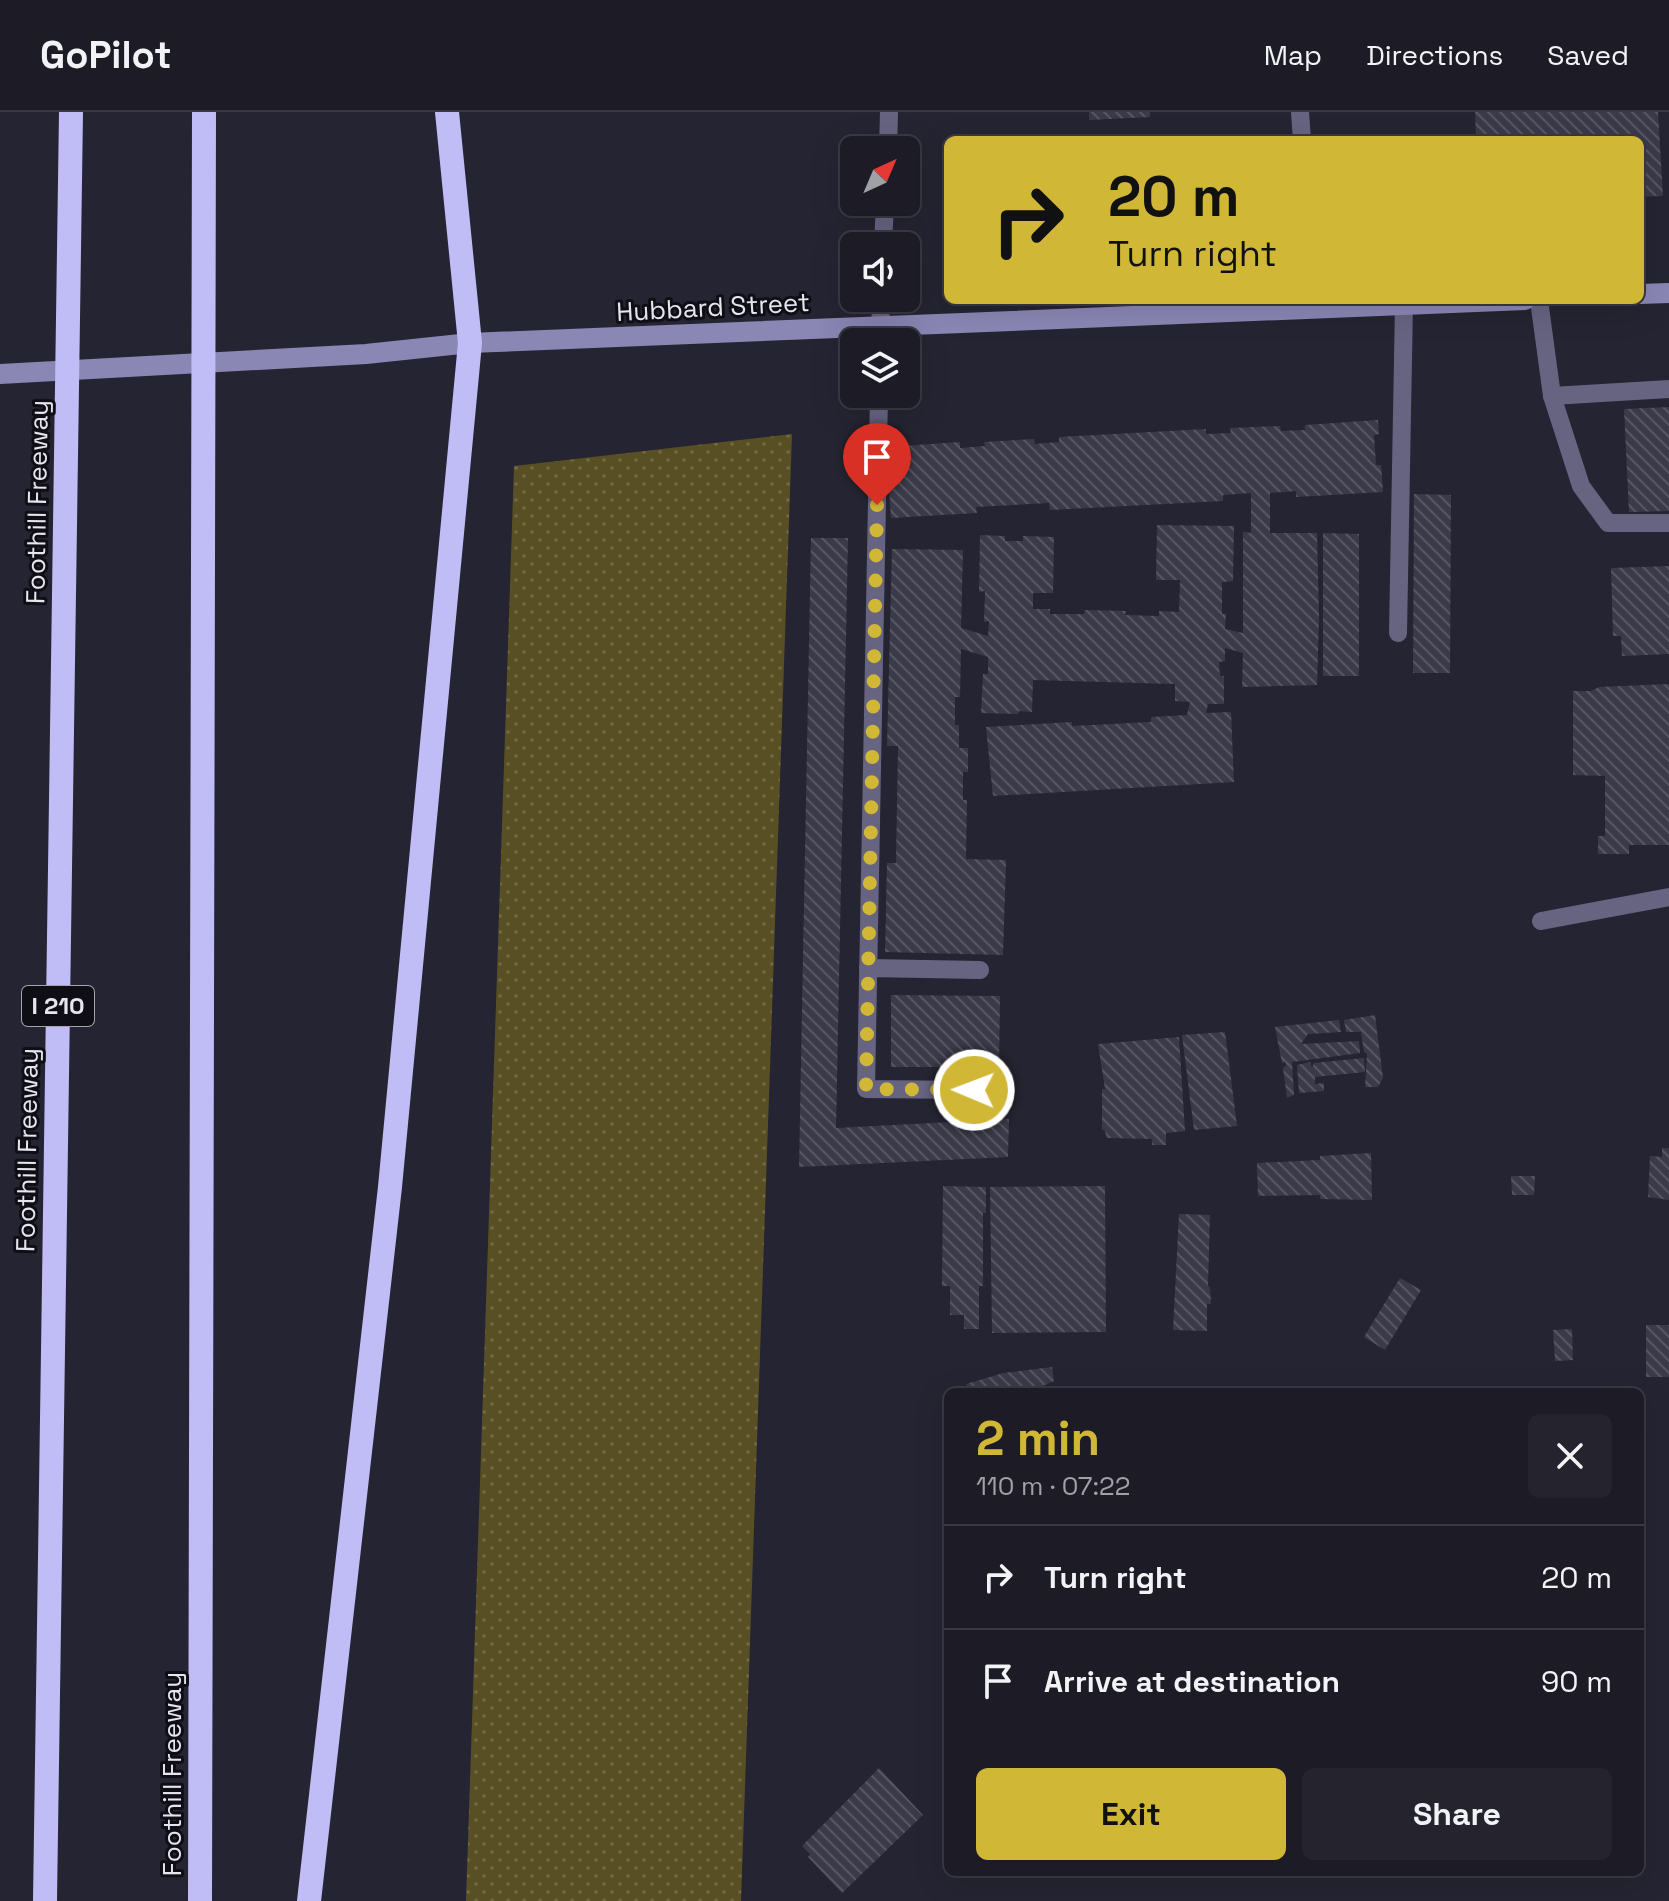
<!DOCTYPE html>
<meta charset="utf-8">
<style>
:root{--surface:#1c1b26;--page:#25242e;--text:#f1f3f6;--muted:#a0a1a7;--line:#3a3943;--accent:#d1b736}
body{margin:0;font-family:"Space Grotesk",sans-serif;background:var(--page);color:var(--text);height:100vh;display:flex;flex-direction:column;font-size:30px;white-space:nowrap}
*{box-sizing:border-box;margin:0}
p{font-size:26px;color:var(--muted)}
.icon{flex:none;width:44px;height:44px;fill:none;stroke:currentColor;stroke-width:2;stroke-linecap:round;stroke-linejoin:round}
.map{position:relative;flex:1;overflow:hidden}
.details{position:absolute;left:944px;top:1276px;width:700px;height:488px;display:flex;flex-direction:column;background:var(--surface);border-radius:12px;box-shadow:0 8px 32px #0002,0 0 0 2px var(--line)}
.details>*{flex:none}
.top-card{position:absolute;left:944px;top:24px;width:700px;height:168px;border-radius:12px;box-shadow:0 8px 32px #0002,0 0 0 2px var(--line);background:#d1b736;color:#111;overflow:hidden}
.needle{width:52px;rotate:44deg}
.tools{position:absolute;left:840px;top:24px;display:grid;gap:16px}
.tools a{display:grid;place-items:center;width:80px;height:80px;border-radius:12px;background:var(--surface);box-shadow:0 8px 32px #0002,0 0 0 2px var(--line);font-size:40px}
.pin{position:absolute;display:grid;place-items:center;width:68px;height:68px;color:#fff;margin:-82px -34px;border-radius:50% 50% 50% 0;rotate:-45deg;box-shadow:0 0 8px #0007}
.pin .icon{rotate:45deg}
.me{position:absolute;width:88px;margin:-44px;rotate:271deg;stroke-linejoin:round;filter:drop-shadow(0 0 6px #0008)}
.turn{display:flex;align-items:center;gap:28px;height:168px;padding:0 32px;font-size:36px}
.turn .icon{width:104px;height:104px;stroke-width:2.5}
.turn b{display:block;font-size:56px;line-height:68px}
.round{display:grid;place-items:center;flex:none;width:84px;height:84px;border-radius:12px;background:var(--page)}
.overview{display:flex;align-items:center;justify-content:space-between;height:136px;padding:0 32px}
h1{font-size:48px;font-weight:700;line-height:60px;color:var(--accent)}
.button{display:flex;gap:16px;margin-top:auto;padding:16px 32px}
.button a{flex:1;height:92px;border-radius:12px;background:var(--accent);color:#111;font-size:32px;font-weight:700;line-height:92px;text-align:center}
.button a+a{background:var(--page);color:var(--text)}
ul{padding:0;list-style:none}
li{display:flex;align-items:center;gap:24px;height:104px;padding:0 32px;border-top:2px solid var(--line)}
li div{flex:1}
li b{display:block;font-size:30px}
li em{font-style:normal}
header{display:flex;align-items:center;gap:48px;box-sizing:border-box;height:112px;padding:0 40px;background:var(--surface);border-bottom:2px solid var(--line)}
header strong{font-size:38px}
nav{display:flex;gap:44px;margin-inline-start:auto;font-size:28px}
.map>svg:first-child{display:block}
.grass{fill:url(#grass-dots)}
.building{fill:url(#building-back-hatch)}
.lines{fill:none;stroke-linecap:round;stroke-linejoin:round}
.service{stroke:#666481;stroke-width:18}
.secondary{stroke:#8a87b5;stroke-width:20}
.motorway{stroke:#c0bcf6;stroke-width:24}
.route{stroke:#d1b736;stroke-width:14;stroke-dasharray:0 25.2}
.labels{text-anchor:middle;stroke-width:6;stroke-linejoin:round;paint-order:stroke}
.shield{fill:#0f0e15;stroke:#a5a4ae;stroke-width:2}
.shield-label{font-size:24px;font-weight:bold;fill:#e5e5ef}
.street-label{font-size:26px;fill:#e5e5ef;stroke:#0f0e15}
</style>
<header>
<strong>GoPilot</strong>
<nav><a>Map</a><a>Directions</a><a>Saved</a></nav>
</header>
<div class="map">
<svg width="1669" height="1789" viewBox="0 0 1669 1789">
<defs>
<pattern id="grass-dots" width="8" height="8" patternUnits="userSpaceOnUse" patternTransform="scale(2)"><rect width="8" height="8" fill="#594f24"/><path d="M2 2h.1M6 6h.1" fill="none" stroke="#716844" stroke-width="1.8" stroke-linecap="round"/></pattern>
<pattern id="building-back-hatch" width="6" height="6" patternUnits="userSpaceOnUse" patternTransform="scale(2)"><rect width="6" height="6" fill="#3a3a49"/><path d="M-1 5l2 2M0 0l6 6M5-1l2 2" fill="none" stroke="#565664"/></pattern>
</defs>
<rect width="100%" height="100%" fill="#252432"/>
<path class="grass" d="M792,322l-51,1467h-275l48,-1435z"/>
<g class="building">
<path d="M1089,0h61v5l-61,3z"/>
<path d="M1475,0h183l5,84 -23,1v-57h-164z"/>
<path d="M1669,295v104l-40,1 -5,-103z"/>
<path d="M1378,308l1,14 -5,1 2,30h5l2,27 -87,5v-6l-26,2v40h47l2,84 -2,68 -75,2 1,-34 -18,-5v13l-6,1 1,14h4v28h-16l-2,9 25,-1 3,70 -241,14 -7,-69 86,-5v4l79,-4v-5l36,-2 3,-13 -15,-1v-17l-142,-4 -1,32 -13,-1 -1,3 -37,-1 2,-39h5v-17l-27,-8 -1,48h-5v28h4v23h9v24h-5v28h4l-1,59 40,1 -3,95 -118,-3 2,-89h9l2,-117h-11l5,-197 71,1 -2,78 27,8 1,-15 -5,1 1,-31 -6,1 1,-57 25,1v5h18v-5l31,1 -1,56h-20v16h17v5h34l1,-4 41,1 -1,4 34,1v-5l20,1 1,-32h-24l1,-55 77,1 -1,55 -11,1v32h4l-1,15 18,4v-101l8,1v-40l-28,2v6l-173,9 -1,-7 -73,4 1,6 -86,5 -2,-29h5l-1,-29h-5l-1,-13 73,-5v6l25,-2 -1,-4 50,-3 1,5 24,-2v-5l147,-8v5l25,-1 -1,-5 50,-2 1,5 24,-1v-5z"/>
<path d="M1414,382l37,1 -1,178h-37z"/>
<path d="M1323,421l36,1v142h-36z"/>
<path d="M811,426h37l-12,590 173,-9 -1,38 -209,10z"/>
<path d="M1669,454v88l-47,2 -1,-20h-8l-2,-68z"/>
<path d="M1669,572v161h-40v9h-31v-18h7v-60l-32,-1v-84h18l8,-4z"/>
<path d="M891,883l109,1 -1,71h-108z"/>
<path d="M1375,903l8,63 -5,9h-13l2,-33 -3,-2 -3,-20h-15l-2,-12z"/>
<path d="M1339,908l2,12 -33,2 -7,10 58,-3 1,12 -68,9 2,33 -7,3 -4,-30 3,-2 -1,-4 -3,1 -7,-36z"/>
<path d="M1225,920l12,94 -43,4 -12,-95z"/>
<path d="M1179,925l6,94 -19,2v12h-14v-6l-45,-1 -3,-9 -2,1v-41h3l-7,-45z"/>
<path d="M1364,946l1,14 -50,5v7l9,-1v8l-25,2 -2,-28 13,-3 2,6 2,-5z"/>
<path d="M1662,1036h7v52l-21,-3 2,-41 12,1z"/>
<path d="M1371,1041l1,47 -52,-1v-4l-62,1 -1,-33 63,-3v-4z"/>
<path d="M1511,1064h24l-1,19h-22z"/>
<path d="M943,1074l43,1v26h-3v73h-4v43h-15v-14h-14v-29h-8z"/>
<path d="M1105,1074l1,146 -114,1 -2,-146z"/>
<path d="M1179,1102l31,1 -2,71 2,1 1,17h-4v27l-34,-1z"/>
<path d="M1400,1166l21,12 -36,60 -21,-13z"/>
<rect x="1646" y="1213" width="23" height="52"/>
<path d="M1572,1217l1,31 -18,1 -2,-31z"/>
<path d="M1052,1255l2,14 -25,11h-59l-4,-8 37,-11z"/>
<path d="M879,1656l44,47 -81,78 -34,-36 2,-3 -8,-8z"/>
</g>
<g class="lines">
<g class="service">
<path d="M1300,0l2,28"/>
<path d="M888,38l1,-38"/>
<path d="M883,134l2,-44"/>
<path d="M1539,188l13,96 29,90 27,37h61"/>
<path d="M880,230l1,-44"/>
<path d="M879,282l-13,695 108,1"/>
<path d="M1552,284l117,-7"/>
<path d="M1398,521l6,-329"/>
<path d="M1541,809l128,-24"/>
<path d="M868,856l112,2"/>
</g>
<g class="secondary">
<path d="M1640,182l29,-1"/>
<path d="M0,262l366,-20 104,-11 1055,-43"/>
</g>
<g class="motorway">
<path d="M45,1789l26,-1789"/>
<path d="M200,1789l4,-1789"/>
<path d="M309,1789l81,-714 80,-844 -23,-231"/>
</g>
</g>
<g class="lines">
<path class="route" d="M877,393l-11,584 108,1"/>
</g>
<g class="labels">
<rect class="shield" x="22" y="874" width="72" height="40" rx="6"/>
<g class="shield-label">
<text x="58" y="902">I 210</text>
</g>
<g class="street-label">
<text transform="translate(713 195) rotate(-3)" y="9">Hubbard Street</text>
<text transform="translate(37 390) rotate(-89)" y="9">Foothill Freeway</text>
<text transform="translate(27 1038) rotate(-89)" y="9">Foothill Freeway</text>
<text transform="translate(172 1662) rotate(-90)" y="9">Foothill Freeway</text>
</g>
</g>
</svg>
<div class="tools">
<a><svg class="needle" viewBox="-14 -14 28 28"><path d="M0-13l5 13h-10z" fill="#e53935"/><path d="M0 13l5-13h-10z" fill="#a0a1a7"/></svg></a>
<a><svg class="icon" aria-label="sound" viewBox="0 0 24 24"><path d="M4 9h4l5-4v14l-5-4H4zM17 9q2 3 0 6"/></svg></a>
<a><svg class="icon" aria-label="layers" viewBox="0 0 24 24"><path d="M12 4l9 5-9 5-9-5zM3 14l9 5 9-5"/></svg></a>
</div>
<div class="pin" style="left:877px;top:393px;background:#d93025"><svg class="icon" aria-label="arrive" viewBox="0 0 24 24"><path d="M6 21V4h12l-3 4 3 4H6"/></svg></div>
<svg class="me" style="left:974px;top:978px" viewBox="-20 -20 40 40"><circle r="17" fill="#d1b736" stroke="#fff" stroke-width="3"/><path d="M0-11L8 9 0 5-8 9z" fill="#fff"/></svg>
<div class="top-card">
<div class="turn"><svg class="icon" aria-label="right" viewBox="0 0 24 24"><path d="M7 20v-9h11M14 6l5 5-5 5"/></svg><div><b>20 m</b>Turn right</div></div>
</div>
<section class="details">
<div class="overview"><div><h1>2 min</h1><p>110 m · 07:22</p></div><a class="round"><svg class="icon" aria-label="close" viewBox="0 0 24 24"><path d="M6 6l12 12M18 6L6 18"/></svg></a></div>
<ul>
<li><svg class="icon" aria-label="right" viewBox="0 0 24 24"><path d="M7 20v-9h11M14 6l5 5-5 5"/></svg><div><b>Turn right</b></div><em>20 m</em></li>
<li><svg class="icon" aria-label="arrive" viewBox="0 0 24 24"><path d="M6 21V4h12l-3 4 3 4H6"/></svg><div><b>Arrive at destination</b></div><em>90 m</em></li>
</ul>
<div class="button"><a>Exit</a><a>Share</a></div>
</section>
</div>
